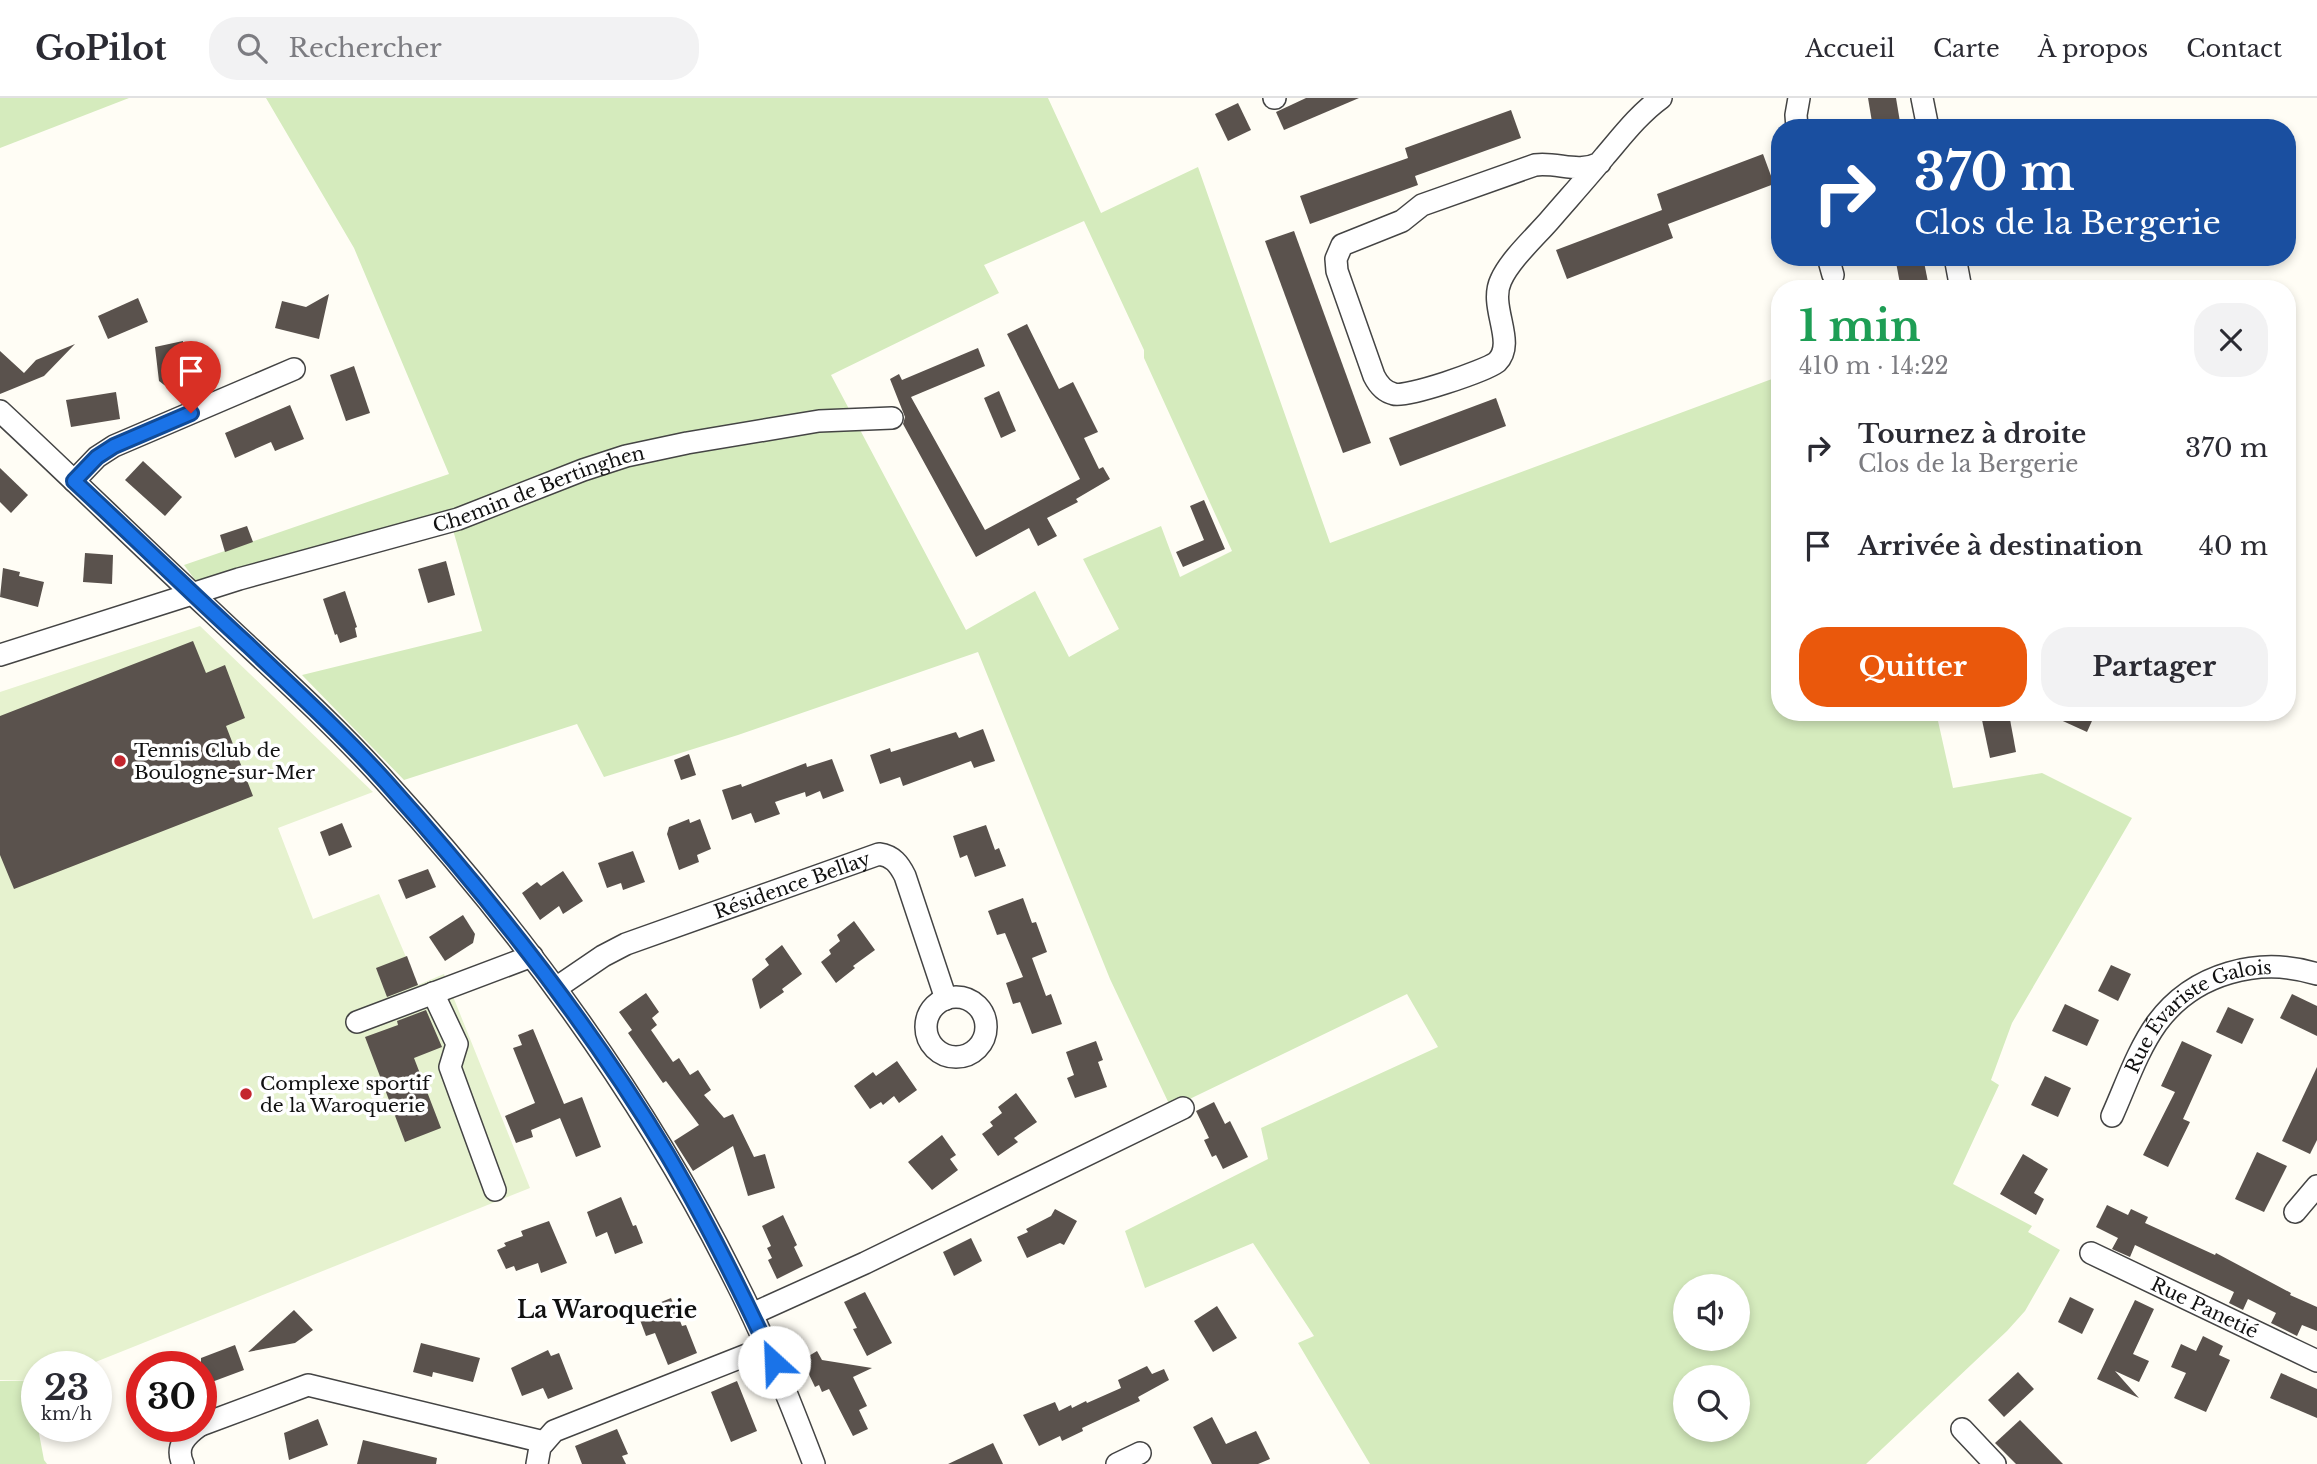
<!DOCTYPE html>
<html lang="fr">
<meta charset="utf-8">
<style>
:root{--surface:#fff;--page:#f2f2f3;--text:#2b2b33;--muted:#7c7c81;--line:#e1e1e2;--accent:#ea580c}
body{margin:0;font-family:"Libre Baskerville",serif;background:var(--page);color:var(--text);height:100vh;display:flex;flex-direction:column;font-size:26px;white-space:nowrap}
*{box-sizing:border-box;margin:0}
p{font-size:23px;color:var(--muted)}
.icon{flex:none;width:38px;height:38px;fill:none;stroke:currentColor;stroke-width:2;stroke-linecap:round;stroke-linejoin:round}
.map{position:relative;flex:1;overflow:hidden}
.side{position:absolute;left:1771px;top:182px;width:525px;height:441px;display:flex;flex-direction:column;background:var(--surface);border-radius:28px;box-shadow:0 4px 10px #0003}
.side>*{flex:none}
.top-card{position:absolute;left:1771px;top:21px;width:525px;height:147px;border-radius:28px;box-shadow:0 4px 10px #0003;background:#1a4fa0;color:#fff;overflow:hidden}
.controls{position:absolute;left:1673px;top:1176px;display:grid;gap:14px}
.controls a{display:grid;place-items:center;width:77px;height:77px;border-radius:50%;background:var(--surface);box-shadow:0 4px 10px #0003;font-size:35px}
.speed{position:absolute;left:21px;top:1253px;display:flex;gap:14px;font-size:35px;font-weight:700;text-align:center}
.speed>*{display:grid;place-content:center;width:91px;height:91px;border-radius:50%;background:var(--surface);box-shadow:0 4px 10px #0003;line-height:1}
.speed small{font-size:18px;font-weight:400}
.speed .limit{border:10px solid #d22;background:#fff;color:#111}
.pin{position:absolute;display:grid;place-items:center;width:60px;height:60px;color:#fff;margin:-72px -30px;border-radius:50% 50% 50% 0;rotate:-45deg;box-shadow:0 0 7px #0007}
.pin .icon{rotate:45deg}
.me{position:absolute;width:77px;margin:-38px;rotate:335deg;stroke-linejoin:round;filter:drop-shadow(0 0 5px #0008)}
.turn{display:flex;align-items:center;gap:24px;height:147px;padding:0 28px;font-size:32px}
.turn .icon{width:91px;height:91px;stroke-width:2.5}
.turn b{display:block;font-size:49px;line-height:60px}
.round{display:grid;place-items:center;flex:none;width:74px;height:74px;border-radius:28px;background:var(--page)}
.summary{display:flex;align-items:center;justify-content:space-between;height:119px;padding:0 28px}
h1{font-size:42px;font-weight:700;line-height:52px;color:#1e9e55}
.primary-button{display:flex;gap:14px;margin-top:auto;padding:14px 28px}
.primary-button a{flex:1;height:80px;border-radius:28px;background:var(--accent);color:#fff;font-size:28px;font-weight:700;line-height:80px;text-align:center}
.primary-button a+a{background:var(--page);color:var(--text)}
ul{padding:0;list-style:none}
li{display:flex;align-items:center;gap:21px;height:98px;padding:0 28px}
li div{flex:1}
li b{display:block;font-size:26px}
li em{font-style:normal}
header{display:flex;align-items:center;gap:42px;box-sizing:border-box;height:98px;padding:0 35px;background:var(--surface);border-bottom:2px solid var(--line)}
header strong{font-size:33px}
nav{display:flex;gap:38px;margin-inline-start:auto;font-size:24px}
.search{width:490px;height:63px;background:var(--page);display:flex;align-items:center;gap:18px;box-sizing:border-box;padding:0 24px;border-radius:28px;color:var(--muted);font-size:26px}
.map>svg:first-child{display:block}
.green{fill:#d5ebbd;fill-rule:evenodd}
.pitch{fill:#e6f2cf}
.building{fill:#5a524d}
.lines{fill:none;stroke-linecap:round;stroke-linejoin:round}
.minor-casing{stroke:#444;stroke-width:24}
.minor{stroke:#fff;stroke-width:21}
.route-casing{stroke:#114b97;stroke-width:18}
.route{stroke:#1a73e8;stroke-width:12}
.poi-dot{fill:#c4262e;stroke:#fff;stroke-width:2.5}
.labels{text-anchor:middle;stroke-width:7;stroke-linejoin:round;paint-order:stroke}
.street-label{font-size:19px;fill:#111;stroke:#fff}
.poi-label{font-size:19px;fill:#111;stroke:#fff;text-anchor:start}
.quarter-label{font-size:23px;font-weight:bold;fill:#111;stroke:#fff}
</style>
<header>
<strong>GoPilot</strong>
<div class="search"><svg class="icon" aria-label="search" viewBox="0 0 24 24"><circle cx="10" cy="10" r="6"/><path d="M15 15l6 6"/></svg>Rechercher</div>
<nav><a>Accueil</a><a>Carte</a><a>À propos</a><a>Contact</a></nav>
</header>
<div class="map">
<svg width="2317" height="1366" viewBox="0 0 2317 1366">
<rect width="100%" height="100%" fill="#fffdf5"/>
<g class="green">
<path d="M0,0h129l-129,50z"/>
<path d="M266,0h782l53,115 97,-46 132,376 450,-167v336h156l17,76 89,-15 90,45 -120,205 -21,57 8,5 -46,99 79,42 -4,6 32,18 -35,61 -18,20 -141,133h-496l-72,-121 16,-7 -61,-93 -108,45 -20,-57 143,-72 -7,-31 177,-81 -31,-53 -236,114 -61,-129 -132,-327 -240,83 -134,42 -27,-53 -173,56 -102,-105 180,-44 -33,-115 -251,68 -14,-19 265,-91 -95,-226zM1084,123l60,129v8l88,193 -52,26 -19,-51 -78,33 36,70 -50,28 -34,-66 -69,39 -135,-255 168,-82 -15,-28zM1685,1188h53v53h-53zM1685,1279h53v53h-53z"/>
<path d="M0,1283h37v21l-3,5 10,53 3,4h-47z"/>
</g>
<path class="pitch" d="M200,528l173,166 -95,36 35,91 66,-25 39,91 26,-11 86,214 -447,179h-46v14l-37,-1v-688z"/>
<g class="building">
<path d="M1306,0h53l-75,32 -8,-18z"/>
<path d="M1868,0h28l5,30h-28z"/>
<path d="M1238,5l13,27 -23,11 -13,-27z"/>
<path d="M1511,12l10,28 -106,38 3,9 -108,39 -10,-28 108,-38 -3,-10z"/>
<path d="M1763,56l11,30 -106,40 5,14 -106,41 -11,-29 106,-40 -5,-16z"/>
<path d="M1294,133l77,212 -28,10 -78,-212z"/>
<path d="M1895,159h28l6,30 -28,2z"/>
<path d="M329,196l-10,45 -44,-11 7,-27 24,6z"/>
<path d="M138,200l10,24 -40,17 -10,-23z"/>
<path d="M1027,226l32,65 14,-7 25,50 -14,6 15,31 4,-2 7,12 -34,20 2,3 -31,16 10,18 -19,10 -9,-18 -53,29 -73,-133 2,-7 -15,-38 9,-5 3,6 76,-32 7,18 -74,31 74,133 95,-51 -73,-145z"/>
<path d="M183,243l2,19 15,11 -17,22 -3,-2 -3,4 -18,-14 -4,-34z"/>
<path d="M75,246l-31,32 -44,18v-43l24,22 12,-13z"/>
<path d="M354,268l16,47 -24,8 -16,-46z"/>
<path d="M999,293l17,40 -15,7 -17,-40z"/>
<path d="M116,294l4,27 -49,8 -5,-27z"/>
<path d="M1496,300l10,28 -106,40 -11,-28z"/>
<path d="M290,307l14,34 -29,12 -4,-9 -36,16 -10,-25z"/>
<path d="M143,363l39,36 -17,19 -40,-36z"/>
<path d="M0,370l28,27 -17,18 -11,-11z"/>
<path d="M1204,402l21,49 -42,18 -7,-15 28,-12 -14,-34z"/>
<path d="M247,428l6,16 -28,10 -5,-17z"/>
<path d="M85,455l28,2 -1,29 -29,-2z"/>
<path d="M446,463l9,34 -27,8 -10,-34z"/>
<path d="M3,470l17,4 -1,4 25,6 -6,25 -38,-10z"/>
<path d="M345,493l12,36 -2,1 2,9 -17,6 -3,-9 -2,1 -12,-36z"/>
<path d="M193,543l13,32 19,-8 20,53 -19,8 27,70 -239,93 -14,-34v-139z"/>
<path d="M2043,614h53l-9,20z"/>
<path d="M2009,616l7,38 -26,6 -8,-38z"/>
<path d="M983,631l12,32 -21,7 -3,-7 -68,25 -3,-9 -20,7 -10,-29 20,-7 1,4 65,-20 3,6z"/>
<path d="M689,656l7,21 -15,5 -7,-20z"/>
<path d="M832,661l12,32 -21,8 -3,-8 -14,6 -1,-5 -30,10 5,12 -25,9 -4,-10 -19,7 -10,-30 19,-6 1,3 64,-24 1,4z"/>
<path d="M689,721l1,4 10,-4 11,30 -14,6 2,7 -20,8 -12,-36 2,-7z"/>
<path d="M342,725l10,24 -23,9 -9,-24z"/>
<path d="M986,727l9,25 4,-2 7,18 -31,11 -8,-22 -7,3 -7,-22z"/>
<path d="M633,753l12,31 -22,8 -2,-7 -14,5 -9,-25z"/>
<path d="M428,771l8,18 -30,12 -8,-19z"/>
<path d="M563,773l20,30 -20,13 -4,-8 -19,14 -18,-27 15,-11 4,4z"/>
<path d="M1023,800l9,25 4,-1 11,30 -15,6 14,38 5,-2 11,30 -30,10 -12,-32 -7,2 -7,-21 17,-6 -18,-44 -8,2 -9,-24z"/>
<path d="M463,817l12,19 -2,9 -28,18 -16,-24z"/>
<path d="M854,823l21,29 -22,16 2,2 -19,15 -15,-21 10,-8 -2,-4 11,-9 -3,-6z"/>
<path d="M782,847l20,29 -20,15 2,3 -24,17 -8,-30 17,-14 -4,-6z"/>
<path d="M407,858l11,29 -31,12 -11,-29z"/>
<path d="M2111,867l20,9 -13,27 -20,-10z"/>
<path d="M646,895l13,19 -7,6 5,7 -6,5 22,32 6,-4 11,17 8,-5 13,20 -7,5 20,23 9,-4 21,43 11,-3 10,34 -27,8 -15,-50 -40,25 -19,-30 25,-16 -33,-44 -3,2 -35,-50 4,-3 -13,-18z"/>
<path d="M2292,896l25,12v30l-37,-18z"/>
<path d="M2065,906l34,16 -12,26 -35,-15z"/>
<path d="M2228,909l26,12 -12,25 -26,-12z"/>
<path d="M426,912l16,37 -28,11 27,70 -36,14 -40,-105 33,-12 -1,-4z"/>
<path d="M533,931l31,75 18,-7 19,50 -25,10 -16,-39 -29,12 2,7 -17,6 -11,-27 30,-13 -22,-55 9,-3 -4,-10z"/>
<path d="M1096,943l7,19 -5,2 9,25 -32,11 -8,-20 7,-3 -8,-23z"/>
<path d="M2182,943l30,14 -29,64 7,3 -22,45 -25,-12 32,-63 -14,-6z"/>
<path d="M897,963l20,29 -18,13 -5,-7 -11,9 -2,-3 -11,7 -16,-23 19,-14 3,4z"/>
<path d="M2317,969v73l-7,14 -28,-13z"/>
<path d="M2045,978l26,12 -13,29 -27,-12z"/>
<path d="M1016,995l21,29 -23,16 4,4 -20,14 -16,-22 11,-8 -3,-4 12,-9 -4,-6z"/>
<path d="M1214,1004l11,22 5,-3 18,36 -25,12 -7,-14 -4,2 -8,-17 5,-2 -13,-27z"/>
<path d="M942,1037l14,20 -6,4 8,11 -26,20 -24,-28z"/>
<path d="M2257,1054l30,14 -23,46 -29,-13z"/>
<path d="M2023,1056l25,15 -14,24 10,6 -8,16 -36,-21z"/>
<path d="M621,1099l12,29 3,-1 7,18 -28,11 -8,-22 -11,5 -9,-25z"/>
<path d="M2107,1107l21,10 3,-6 17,8 -3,6 70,32 1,-2 75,40 -1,2 27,12v24l-15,-6 -5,11 -26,-13 5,-10 -28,-14 -5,11 -14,-7 5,-11 -99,-47 -5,12 -18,-8 6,-11 -22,-11z"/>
<path d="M1055,1111l22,12 -13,24 -4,-2 -33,15 -10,-21 11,-5 -2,-3 25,-13z"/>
<path d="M783,1117l14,30 -3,2 9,19 -26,13 -9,-19 4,-2 -5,-10 4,-2 -9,-20z"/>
<path d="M549,1123l18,42 -26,10 -3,-10 -22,8 -2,-5 -8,3 -9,-19 9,-4 -2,-3 19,-7 -2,-5z"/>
<path d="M971,1140l11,23 -28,15 -11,-24z"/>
<path d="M865,1194l27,51 -25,13 -14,-27 4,-1 -13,-26z"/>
<path d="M2070,1199l24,12 -12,25 -24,-12z"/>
<path d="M671,1200l11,28 4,-1 11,28 -29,12 -13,-32 -9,3 -9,-24z"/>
<path d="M2135,1202l19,9 -21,45 16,7 -10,21 -24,-11 24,27 -42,-19z"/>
<path d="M1217,1208l20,32 -24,14 -19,-31z"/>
<path d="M294,1212l19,20 -18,13 -47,9z"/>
<path d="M2203,1238l20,10 -4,9 11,5 -24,52 -32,-14 12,-25 -15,-6 10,-23 15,7z"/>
<path d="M421,1245l59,15 -7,24 -40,-10 -1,5 -19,-5z"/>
<path d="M235,1247l9,25 -43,16v-28z"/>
<path d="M548,1252l3,6 8,-3 14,36 -25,10 -5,-11 -21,8 -11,-28z"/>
<path d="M817,1253l5,9 50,8 -19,9 14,29 -8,4 9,19 -15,7 -24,-47 -7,3 -3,-7 -4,2 -13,-27z"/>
<path d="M1147,1268l5,8 12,-5 5,11 -31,17 2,4 -58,27 1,3 -21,10 -2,-5 -21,10 -16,-31 32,-13 4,9 12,-6 1,3 14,-7 1,2 34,-15 -3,-8z"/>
<path d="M2018,1274l16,17 -30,28 -16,-17z"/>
<path d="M2281,1275l36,16v29l-47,-20z"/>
<path d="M737,1283l20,50 -26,11 -20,-50z"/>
<path d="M1212,1319l14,27 30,-13 14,28 -12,5h-46l-19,-37z"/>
<path d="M318,1321l10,26 -39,15 -5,-27z"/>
<path d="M2020,1322l43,44h-47l-21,-21z"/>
<path d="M617,1331l11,25 -6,2 4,8h-44l-7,-18z"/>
<path d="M363,1342l74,18 -1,6h-79z"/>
<path d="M993,1345l10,21h-55z"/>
</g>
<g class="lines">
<g class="minor-casing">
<g id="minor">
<path d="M1274,0h1"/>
<path d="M1922,0l6,30"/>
<path d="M1797,30l-1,-13 3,-17"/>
<path d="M1600,65c-23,11 -41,-1 -65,2l-113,40 -20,16 -60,24 -6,14 1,12 37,105c4,8 11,16 20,18 12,4 91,-23 103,-32 20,-20 -9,-55 4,-82 9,-20 33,-42 48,-59 18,-21 38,-43 56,-65 18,-21 34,-42 56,-58"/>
<path d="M1828,159l5,18"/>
<path d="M1955,159l6,32"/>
<path d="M0,313c71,66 140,134 211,200 59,56 120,110 174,170 137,150 258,315 349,497 31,60 56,123 80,186"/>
<path d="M74,383l23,-24 17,-11 180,-77"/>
<path id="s1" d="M0,557l239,-76 219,-60 125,-49 43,-14 61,-13 132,-22 73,-3"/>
<path id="s2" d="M556,890l47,-32 23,-12 253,-90c14,2 20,10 26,22l41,123"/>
<path d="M433,895l24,51 -7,23 45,123"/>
<circle cx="956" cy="929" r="30"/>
<path d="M357,924l175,-66"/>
<path id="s3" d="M2112,1018c14,-31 25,-65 45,-93 37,-50 102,-67 160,-49"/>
<path d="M2295,1114l22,-26"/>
<path id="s4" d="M2091,1155l226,108"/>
<path d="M752,1216l113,-51 318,-155"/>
<path d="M201,1327l107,-40 236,57"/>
<path d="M1962,1331l33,35"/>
<path d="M183,1366c-8,-17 2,-28 16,-38"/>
<path d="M537,1366l3,-17 14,-16 213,-84"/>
<path d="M1117,1366l23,-11"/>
</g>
</g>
<use href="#minor" class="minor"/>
</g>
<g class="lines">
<g class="route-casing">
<path id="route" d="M191,315l-77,33 -17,11 -23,24c58,54 115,110 174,164 47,45 95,89 138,137 104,116 201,238 281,372 40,68 74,137 107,208"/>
</g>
<use href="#route" class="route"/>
</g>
<g class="poi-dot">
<circle cx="120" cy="663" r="7"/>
<circle cx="246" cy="996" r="7"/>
</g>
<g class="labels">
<g class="street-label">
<text dy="7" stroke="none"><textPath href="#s1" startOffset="564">Chemin de Bertinghen</textPath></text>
<text dy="7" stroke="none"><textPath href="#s2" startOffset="259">Résidence Bellay</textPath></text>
<text dy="7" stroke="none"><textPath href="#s3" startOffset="142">Rue Évariste Galois</textPath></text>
<text dy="7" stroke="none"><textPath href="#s4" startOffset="126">Rue Panetié</textPath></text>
</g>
<g class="poi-label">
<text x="134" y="659">Tennis Club de<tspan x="134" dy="22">Boulogne-sur-Mer</tspan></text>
<text x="260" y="992">Complexe sportif<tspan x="260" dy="22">de la Waroquerie</tspan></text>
</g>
<g class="quarter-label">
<text x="607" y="1220">La Waroquerie</text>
</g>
</g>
</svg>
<div class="controls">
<a><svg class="icon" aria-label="sound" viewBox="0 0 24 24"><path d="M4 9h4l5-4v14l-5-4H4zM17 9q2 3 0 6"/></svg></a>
<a><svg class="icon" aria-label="search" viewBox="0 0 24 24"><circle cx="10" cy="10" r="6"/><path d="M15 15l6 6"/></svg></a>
</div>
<div class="speed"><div>23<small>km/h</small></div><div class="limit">30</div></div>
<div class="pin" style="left:191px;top:315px;background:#d93025"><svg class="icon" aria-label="arrive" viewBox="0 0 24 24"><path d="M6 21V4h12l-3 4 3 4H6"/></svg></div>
<svg class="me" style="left:774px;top:1264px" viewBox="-20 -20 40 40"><circle r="19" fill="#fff"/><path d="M0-13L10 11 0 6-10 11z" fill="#1a73e8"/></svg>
<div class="top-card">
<div class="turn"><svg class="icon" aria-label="right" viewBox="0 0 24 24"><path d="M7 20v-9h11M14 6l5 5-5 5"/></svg><div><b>370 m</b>Clos de la Bergerie</div></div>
</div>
<section class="side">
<div class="summary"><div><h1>1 min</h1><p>410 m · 14:22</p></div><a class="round"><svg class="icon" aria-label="close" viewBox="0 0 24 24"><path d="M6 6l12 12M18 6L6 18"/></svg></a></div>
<ul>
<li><svg class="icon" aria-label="right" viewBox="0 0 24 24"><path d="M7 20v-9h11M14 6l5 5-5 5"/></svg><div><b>Tournez à droite</b><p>Clos de la Bergerie</p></div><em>370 m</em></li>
<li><svg class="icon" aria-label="arrive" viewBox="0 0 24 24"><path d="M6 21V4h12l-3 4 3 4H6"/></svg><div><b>Arrivée à destination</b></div><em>40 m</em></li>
</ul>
<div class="primary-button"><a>Quitter</a><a>Partager</a></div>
</section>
</div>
